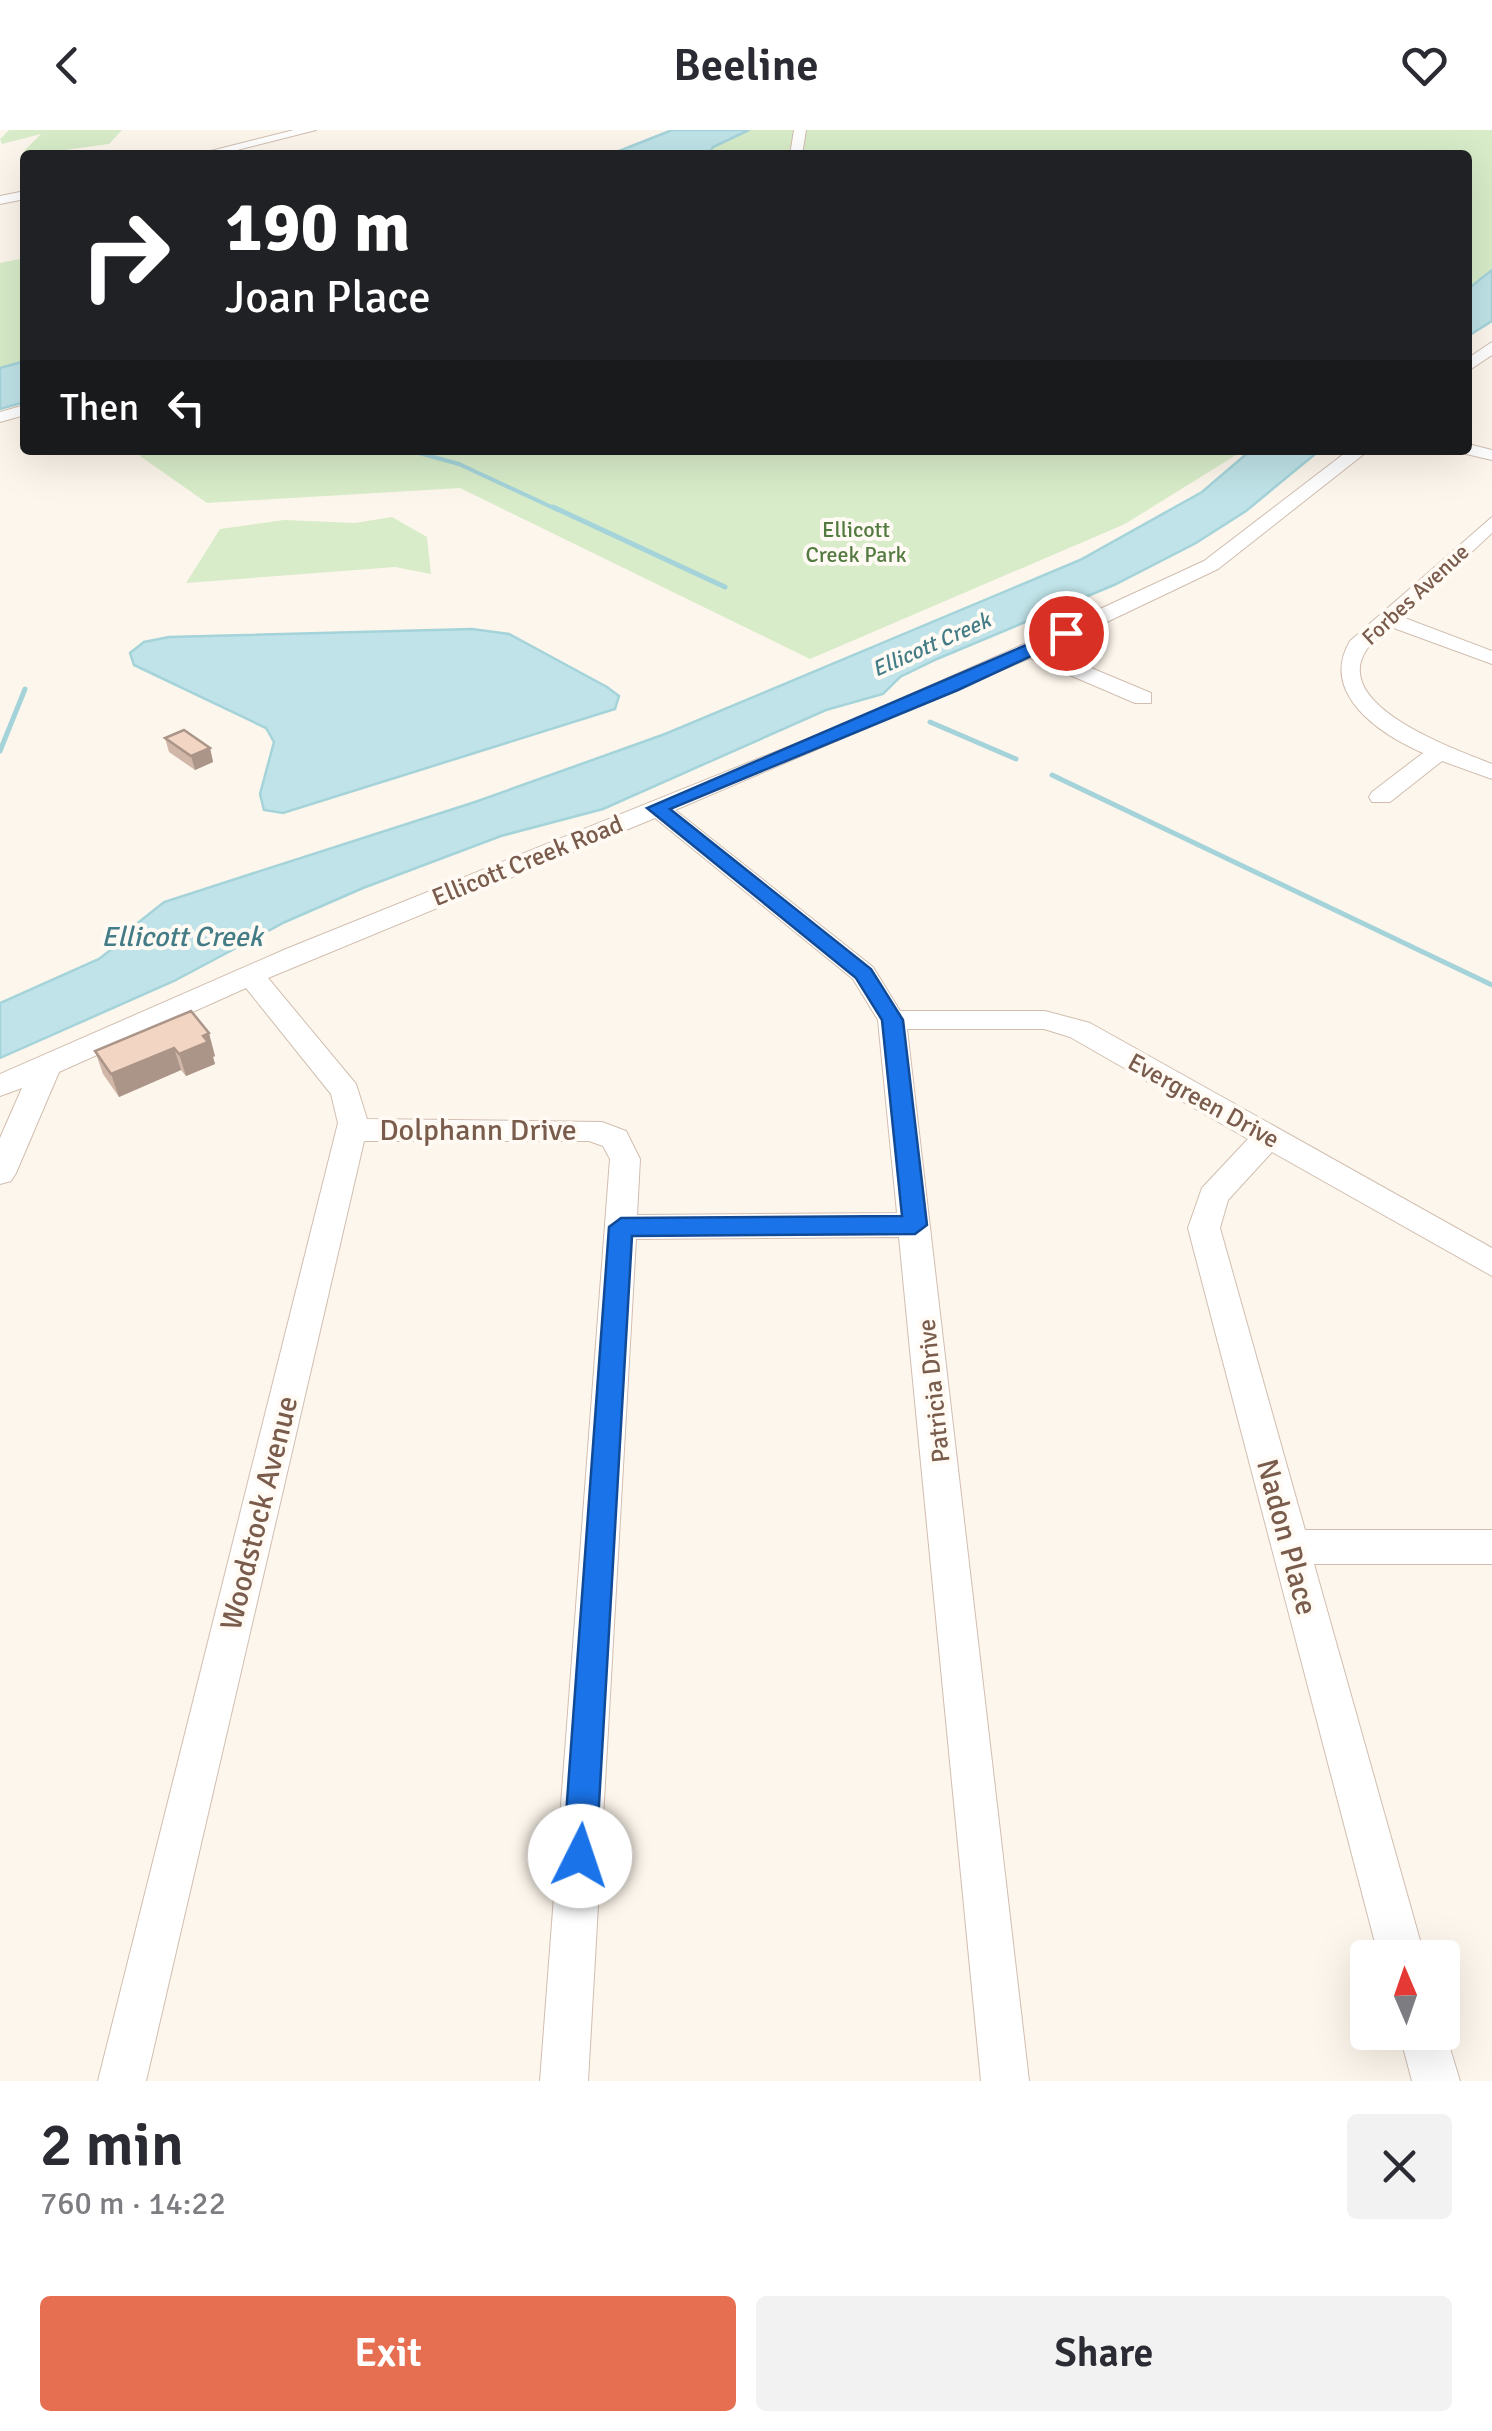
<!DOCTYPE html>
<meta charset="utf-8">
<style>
:root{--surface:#fff;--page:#f2f2f3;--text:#2b2b33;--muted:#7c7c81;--accent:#e76f51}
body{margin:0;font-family:Signika,sans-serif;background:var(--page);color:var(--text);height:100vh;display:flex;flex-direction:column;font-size:38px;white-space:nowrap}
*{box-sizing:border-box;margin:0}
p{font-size:32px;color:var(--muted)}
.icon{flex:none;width:55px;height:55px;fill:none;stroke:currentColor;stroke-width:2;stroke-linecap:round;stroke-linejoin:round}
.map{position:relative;height:1951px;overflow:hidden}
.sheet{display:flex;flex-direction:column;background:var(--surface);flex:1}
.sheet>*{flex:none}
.hud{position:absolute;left:20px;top:20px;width:1452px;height:305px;border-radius:10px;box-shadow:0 10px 40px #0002;background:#202124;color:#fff;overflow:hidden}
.needle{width:65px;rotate:358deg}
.buttons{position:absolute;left:1350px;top:1810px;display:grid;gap:20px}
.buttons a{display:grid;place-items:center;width:110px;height:110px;border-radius:10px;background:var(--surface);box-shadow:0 10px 40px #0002;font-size:50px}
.pin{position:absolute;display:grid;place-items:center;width:85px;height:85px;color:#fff;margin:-42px;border:5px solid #fff;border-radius:50%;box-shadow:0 2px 10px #0007}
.me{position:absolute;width:110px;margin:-55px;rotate:4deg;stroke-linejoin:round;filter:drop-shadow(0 0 8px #0008)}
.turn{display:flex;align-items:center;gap:35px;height:210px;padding:0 40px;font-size:45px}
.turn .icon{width:130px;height:130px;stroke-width:2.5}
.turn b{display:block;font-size:70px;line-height:85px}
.then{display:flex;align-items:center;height:95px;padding:0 40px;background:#0003;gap:20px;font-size:38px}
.round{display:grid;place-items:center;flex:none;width:105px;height:105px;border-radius:10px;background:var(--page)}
.head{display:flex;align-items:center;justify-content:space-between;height:170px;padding:0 40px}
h1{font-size:60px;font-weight:600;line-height:75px}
.button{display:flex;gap:20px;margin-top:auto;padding:20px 40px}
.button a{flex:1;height:115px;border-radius:10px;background:var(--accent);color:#fff;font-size:40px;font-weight:600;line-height:115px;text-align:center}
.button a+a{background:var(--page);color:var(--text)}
header{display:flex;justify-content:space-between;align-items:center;height:130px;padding:0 40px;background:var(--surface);font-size:45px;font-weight:600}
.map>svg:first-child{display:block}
.green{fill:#d8ecc9}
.water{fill:#bfe3e8;stroke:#a5d3da;stroke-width:2.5}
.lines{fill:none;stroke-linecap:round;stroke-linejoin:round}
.stream-far1{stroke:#a5d3da;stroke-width:4}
.stream{stroke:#a5d3da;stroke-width:5}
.minor-casing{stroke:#d1beb0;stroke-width:2}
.minor{fill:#fff;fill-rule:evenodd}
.wall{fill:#d1b7a8}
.shaded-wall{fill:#aa9588}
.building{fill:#f3d5c3;stroke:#aa9588;stroke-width:2.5}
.route{fill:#1a73e8;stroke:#114b97;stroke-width:2.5}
.labels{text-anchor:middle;stroke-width:8;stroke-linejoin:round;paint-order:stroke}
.far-park-label{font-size:22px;fill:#537a41;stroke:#fffaf3}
.far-street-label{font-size:22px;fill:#7a5c4d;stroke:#fffaf3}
.far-water-label{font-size:22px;font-style:italic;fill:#437c86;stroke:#fffaf3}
.street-label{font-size:25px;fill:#7a5c4d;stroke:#fffaf3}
.water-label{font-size:28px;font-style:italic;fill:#437c86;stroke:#fffaf3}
.near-street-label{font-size:30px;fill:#7a5c4d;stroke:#fffaf3}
</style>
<header><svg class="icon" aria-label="back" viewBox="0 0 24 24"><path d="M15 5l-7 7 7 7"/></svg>Beeline<svg class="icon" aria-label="heart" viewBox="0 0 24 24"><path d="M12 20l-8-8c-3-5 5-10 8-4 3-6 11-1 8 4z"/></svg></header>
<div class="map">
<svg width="1492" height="1951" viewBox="0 0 1492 1951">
<rect width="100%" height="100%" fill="#fdf6ec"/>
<g class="green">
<path d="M9,0h113l-13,14 -81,11 -5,-3 18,-18 -39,10 -2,-5z"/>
<path d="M749,0h743v146l-24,13v-134h-761l6,-8z"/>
<path d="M25,128v103l-25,7v-105z"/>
<path d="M147,320h1097l-119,74 -315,135 -350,-171 -253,15 -67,-47z"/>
<path d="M392,387l35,20 4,37 -36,-7 -209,16 34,-54 64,-9 71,3z"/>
</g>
<g class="water">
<path d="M672,0h77l-36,17 -6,8h-98z"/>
<path d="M1492,140v51l-24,15v-47z"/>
<path d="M25,231v41l-25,7v-41z"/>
<path d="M1251,320h69l-74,61 -50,32 -82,42 -177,74 -37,18 -17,17 -57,16 -223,99 -102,27 -138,52 -78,34 -111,59 -174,77v-55l99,-44 27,-21 -1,-5 39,-31 311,-100 190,-68 415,-174 122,-68z"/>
<path d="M472,499l37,5 98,53 12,9 -4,13 -332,104 -19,-3 -4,-16 14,-52 -8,-14 -132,-63 -4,-12 14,-11 25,-5z"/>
</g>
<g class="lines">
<path class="stream-far1" d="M408,320l51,14 99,46"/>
<g class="stream">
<path d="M553,377l172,80"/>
<path d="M930,592l86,37"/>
<path d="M0,621l25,-62"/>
<path d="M1052,645l440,210"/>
</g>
<g class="minor-casing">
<g id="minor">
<path d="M294,0h22l-99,25h-22z"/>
<path d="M794,0h12l-4,25h-12z"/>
<path d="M25,61v8l-25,5v-8z"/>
<path d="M1492,212v13l-24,16v-13z"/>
<path d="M25,275v10l-25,7v-10z"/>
<path d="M1468,314l24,6v10l-30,-7z"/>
<path d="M1349,320h20l-151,119 -170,81 103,43v10h-16l-105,-45 -355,152 198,157 27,44h145l45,12 402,225v28l-220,-124 -44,48 -8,28 85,302h187v34h-178l111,394h-46l-191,-730 14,-40 46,-49 -178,-102 -26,-8h-137l122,1052h-48l-82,-844 -263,2 -48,842h-48l70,-922 -7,-13 -14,-5h-225l-218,940h-48l240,-958 -7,-29 -85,-106 -187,84 -43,101 -5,8 -11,3v-46l22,-50 -22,8v-22l286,-125 556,-224 180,-80 182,-84zM655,688l198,161 25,41 19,193 -260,2 3,-56 -14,-28 -24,-9 -235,-3 -11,-35 -88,-106z"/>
<path d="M1492,387v16l-90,84 90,34v13l-101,-37c-7,7 -18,14 -24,22 -39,57 91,101 125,115v15l-50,-18 -52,41h-18l-3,-5 3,-5 51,-39c-43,-19 -104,-59 -73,-112z"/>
<path d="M1442,1892l18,59h-48l-13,-49h43z"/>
</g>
</g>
<use href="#minor" class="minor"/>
</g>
<g class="wall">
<path d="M165,608l45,10 3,14 -18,8 -26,-18z"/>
<path d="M191,881l24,45 -2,1 2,7 -29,12 -5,-6 -62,27 -16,-23 -8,-23z"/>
</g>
<g class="shaded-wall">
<path d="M210,618l3,14 -18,8 -4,-14z"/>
<path d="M209,903l6,23 -2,1 2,7 -29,12 -7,-22z"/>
<path d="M174,918l7,22 -62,27 -8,-23z"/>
</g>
<g class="building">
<path d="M184,600l26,18 -19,8 -26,-18z"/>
<path d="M191,881l18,22 -6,3 5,6 -29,12 -5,-6 -63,26 -16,-23z"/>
</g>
<path class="route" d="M1066,498l9,5 -3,4 -114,53 -288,119 201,160 32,51 24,205 -12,9 -283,2 -36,620 -4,11 -12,5 -12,-5 -5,-11 46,-629 12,-9 281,-2 -20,-196 -26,-42 -209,-170z"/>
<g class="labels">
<g class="far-park-label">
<text x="856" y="407">Ellicott<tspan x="856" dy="25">Creek Park</tspan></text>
</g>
<g class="far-street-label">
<text transform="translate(1415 464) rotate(-43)" y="8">Forbes Avenue</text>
</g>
<g class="far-water-label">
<text transform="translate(931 514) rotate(-24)" y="8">Ellicott Creek</text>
</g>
<g class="street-label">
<text transform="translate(527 730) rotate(-22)" y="9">Ellicott Creek Road</text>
<text transform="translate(1204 970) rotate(29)" y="9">Evergreen Drive</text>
<text transform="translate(933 1261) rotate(-96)" y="9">Patricia Drive</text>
</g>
<g class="water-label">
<text x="182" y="816">Ellicott Creek</text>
</g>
<g class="near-street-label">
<text x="478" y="1010">Dolphann Drive</text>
<text transform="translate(259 1383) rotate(-76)" y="10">Woodstock Avenue</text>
<text transform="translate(1287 1407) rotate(75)" y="10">Nadon Place</text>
</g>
</g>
</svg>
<div class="buttons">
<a><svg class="needle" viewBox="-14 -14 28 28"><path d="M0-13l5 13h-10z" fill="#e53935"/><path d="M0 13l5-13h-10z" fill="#7c7c81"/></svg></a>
</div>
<div class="pin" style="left:1066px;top:503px;background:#d93025"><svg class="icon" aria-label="arrive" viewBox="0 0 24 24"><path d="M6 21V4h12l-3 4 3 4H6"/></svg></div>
<svg class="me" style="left:580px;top:1726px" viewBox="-20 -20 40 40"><circle r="19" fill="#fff"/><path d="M0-13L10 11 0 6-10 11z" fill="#1a73e8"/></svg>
<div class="hud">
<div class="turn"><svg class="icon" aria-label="right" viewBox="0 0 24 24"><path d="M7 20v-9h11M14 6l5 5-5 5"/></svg><div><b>190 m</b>Joan Place</div></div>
<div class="then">Then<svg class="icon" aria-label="left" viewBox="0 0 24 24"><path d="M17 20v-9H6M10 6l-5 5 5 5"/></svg></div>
</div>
</div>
<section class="sheet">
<div class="head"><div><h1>2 min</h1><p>760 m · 14:22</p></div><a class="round"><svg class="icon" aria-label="close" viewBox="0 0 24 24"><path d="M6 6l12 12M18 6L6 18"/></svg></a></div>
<div class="button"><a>Exit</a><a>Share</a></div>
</section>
